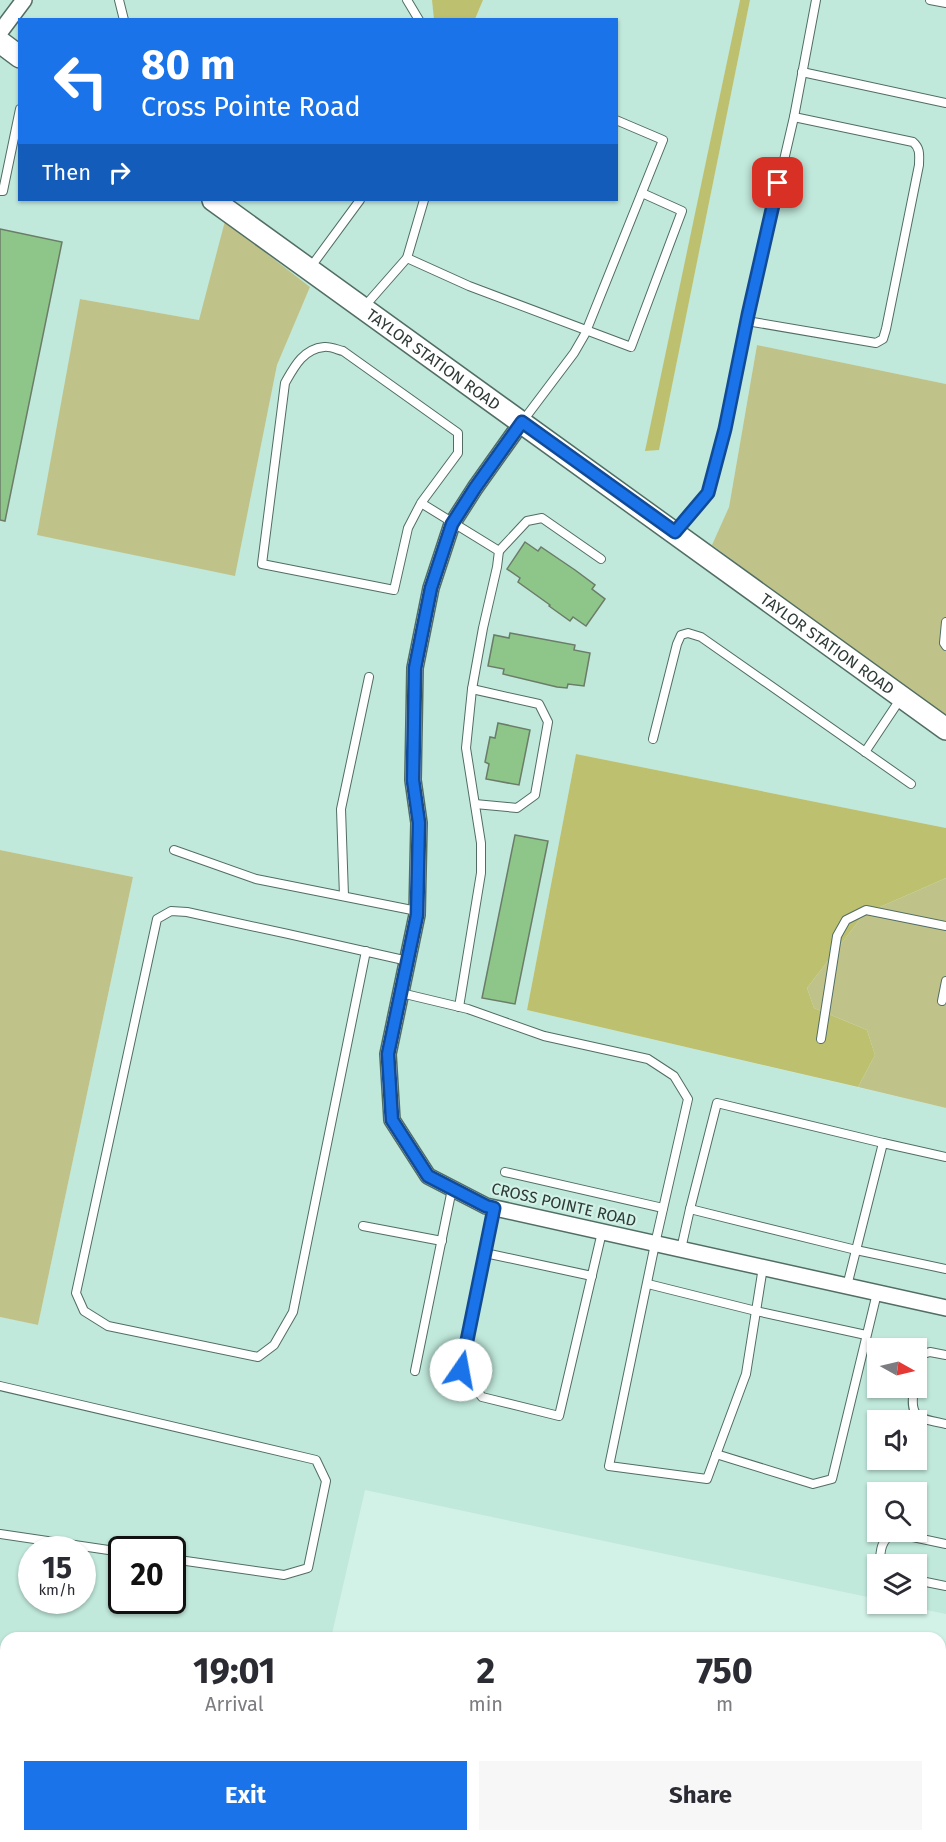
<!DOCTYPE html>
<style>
:root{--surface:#fff;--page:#f7f7f7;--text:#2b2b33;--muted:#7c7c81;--accent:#1a73e8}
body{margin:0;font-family:"Fira Sans",sans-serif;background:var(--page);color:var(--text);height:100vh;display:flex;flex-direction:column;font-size:22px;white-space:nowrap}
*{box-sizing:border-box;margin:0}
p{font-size:20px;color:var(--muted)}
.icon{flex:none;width:33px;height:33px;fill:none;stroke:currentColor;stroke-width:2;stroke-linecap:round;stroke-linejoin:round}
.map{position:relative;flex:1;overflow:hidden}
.drawer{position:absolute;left:0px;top:1632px;width:946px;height:210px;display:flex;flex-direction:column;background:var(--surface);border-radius:18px 18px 0 0;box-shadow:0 2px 4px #0004}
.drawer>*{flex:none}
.guide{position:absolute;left:18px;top:18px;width:600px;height:183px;border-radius:0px;box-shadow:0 2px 4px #0004;background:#1a73e8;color:#fff;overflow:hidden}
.needle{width:39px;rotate:98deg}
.controls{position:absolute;left:867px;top:1338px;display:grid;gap:12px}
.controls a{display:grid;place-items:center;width:60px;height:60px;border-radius:0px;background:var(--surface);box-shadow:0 2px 4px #0004;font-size:30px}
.speed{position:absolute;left:18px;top:1536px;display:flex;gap:12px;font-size:30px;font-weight:700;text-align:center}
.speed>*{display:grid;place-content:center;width:78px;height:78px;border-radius:50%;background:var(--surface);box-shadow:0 2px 4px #0004;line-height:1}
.speed small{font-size:15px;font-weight:400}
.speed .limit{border:3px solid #111;border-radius:9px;background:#fff;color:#111}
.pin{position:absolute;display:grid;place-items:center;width:51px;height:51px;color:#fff;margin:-26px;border-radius:12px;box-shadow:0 3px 9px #0006}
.me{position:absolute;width:66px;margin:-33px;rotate:12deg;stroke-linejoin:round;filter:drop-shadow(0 0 4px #0008)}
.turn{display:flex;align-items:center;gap:21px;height:126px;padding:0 24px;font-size:27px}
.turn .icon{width:78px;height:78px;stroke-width:2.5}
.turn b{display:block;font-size:42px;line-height:51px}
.then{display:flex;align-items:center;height:57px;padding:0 24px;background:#0003;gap:12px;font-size:22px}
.eta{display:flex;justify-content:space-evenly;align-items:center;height:102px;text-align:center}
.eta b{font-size:36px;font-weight:700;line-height:42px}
.action{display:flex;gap:12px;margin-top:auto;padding:12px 24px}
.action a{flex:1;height:69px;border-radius:0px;background:var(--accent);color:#fff;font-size:24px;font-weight:700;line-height:69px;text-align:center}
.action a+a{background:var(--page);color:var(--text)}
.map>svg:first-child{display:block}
.built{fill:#c0e8db;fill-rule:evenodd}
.green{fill:#c0c389}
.forest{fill:#bdc06e}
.building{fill:#8dc688;stroke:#6b7c69;stroke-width:1.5}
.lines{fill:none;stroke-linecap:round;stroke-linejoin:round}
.service-casing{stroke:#516d64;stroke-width:10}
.minor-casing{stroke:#516d64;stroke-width:18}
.secondary-casing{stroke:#516d64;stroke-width:24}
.service{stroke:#fff;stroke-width:8}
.minor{stroke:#fff;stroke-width:15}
.secondary{stroke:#fff;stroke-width:21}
.route-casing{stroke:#114b97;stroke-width:15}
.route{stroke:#1a73e8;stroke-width:10}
.labels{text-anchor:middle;stroke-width:4.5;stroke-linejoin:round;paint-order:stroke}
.street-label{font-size:16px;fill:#2e3a37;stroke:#d2f1e7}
</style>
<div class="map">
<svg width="946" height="1842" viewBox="0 0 946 1842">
<rect width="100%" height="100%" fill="#d2f1e7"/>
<path class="built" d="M0,0h432l2,19 -414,1v180h596v-180l-141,-1 8,-19h257l-94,451 13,-2 91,-449h196v384l-189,-39 -28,162 -23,57 240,176v88l-370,-74 -49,256 419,98v506l-48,-10h18v-40h-38l-1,35 -512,-109 -34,148h-325v198h67l-1,6h-72v-525l38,8 95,-448 -133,-27zM310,287l-33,78 -42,210 -155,-276 119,21zM878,1348h38v40h-38zM878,1420h38v40h-38zM878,1492h38v40h-38zM32,1550h50v50h-50zM122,1550h50v50h-50z"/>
<g class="green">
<path d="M225,221l85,66 -33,78 -42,211 -198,-41 43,-236 119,21z"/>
<path d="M757,345l189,39v334l-234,-173 17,-38z"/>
<path d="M0,850l133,27 -95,448 -38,-8z"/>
<path d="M946,878v230l-88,-21 17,-32 -8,-25 -53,-22 -7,-20 57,-74z"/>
<path d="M73,1836h250l7,6h-258z"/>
</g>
<g class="forest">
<path d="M432,0h51l-8,19 -41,1z"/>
<path d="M740,0h10l-91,450 -14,1z"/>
<path d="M576,754l370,74v50l-82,36 -57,74 7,20 53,22 8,25 -17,32 -331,-77z"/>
</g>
<g class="building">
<path d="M0,229l62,13 -57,279 -5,-1z"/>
<path d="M525,542l13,9 3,-4 34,23 20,15 -3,4 13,10 -19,27 -13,-9 -3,4 -21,-15 1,-1 -32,-23 2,-4 -13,-9z"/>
<path d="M510,633l65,12 -1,5 16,3 -6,33 -16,-2 -1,4 -10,-1 -54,-13 1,-5 -16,-3 6,-31 15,3z"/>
<path d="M498,723l32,7 -11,55 -33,-6 3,-15 -4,-2 5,-25 5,1z"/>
<path d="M515,835l33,6 -33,163 -33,-6z"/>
</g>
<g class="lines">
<g class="service-casing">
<g id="service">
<path d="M119,0l5,20"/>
<path d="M407,0l12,20"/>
<path d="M930,0l16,3"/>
<path d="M802,72l144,31"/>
<path d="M0,191h3l17,-82"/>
<path d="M407,258l62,28 162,61 51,-136 -40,-18"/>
<path d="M310,268l50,-68"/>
<path d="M364,307l43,-49 17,-58"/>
<path d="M747,321l129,22 7,-4 3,-10 33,-164c0,-9 2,-16 -6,-23l-119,-25"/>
<path d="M522,422l52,-69 11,-19 78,-194 -47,-20"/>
<path d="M421,503l-13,25 -14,62 -132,-26 23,-181c9,-16 18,-34 39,-36 6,-1 14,3 19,4l115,82v20l-37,50 78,48 -2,16 -14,61 -11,61 -6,59 15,95v30l-22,134"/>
<path d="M676,531l32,-38 13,-48 27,-130 46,-198 22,-117"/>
<path d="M499,551l28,-30 15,-3 59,41"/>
<path d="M946,622l-2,21 2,3"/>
<path d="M472,689l67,15 9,18 -13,73 -18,13 -42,-4"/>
<path d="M653,739l24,-95 4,-9 7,-2 13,4 210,147"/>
<path d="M865,752l36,-54"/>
<path d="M174,850l82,29 161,32"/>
<path d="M344,896l-3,-87 28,-132"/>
<path d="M366,951l-73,361 -19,33 -16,12 -150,-31 -24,-15 -8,-18 81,-374 14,-8 16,1c74,16 147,32 221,49"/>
<path d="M401,993l67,16 76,27 104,23 26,17 14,23 -33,145 -46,222 98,13 39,-105 17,-107"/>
<path d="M942,1001l4,-20"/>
<path d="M821,1039l16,-103 9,-16 20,-10 80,16"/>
<path d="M505,1172l158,36"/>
<path d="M494,1208l-33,162 21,27 77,19 43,-184"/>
<path d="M690,1209l27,-106 166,40"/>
<path d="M363,1226l79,15"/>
<path d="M681,1249l9,-40 166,41 90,19"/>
<path d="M485,1253l107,23"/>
<path d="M648,1284l108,27 110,24"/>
<path d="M847,1286l36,-143 63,14"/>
<path d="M415,1371l37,-182"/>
<path d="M916,1376l4,-21 10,-3 16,3"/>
<path d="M0,1386l316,74 10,21 -18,87 -24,7 -112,-16"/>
<path d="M914,1388c-5,31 4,30 32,36"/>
<path d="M716,1454l97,30 19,-5 45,-186"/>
<path d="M0,1534l122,18"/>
<path d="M880,1564c0,-13 1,-25 14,-31l52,11"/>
<path d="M916,1580l30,6"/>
<path d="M0,1688l6,2"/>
</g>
</g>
<g class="minor-casing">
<g id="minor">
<path d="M0,32l24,-32"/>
<path d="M522,422l-47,66 -23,36 -21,64 -16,80 -2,112 6,43 -2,92 -29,139 4,66 36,56 58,30 460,102"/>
</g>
</g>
<g class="secondary-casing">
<g id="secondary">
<path d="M0,42l20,15"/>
<path id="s1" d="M213,200l733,529"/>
</g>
</g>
<use href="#service" class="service"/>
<use href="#minor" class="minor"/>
<use href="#secondary" class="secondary"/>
</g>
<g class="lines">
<g class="route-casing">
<path id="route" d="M461,1370l33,-162 -8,-2 -58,-30 -36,-56 -4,-66 29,-139 2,-92 -6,-43 2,-112 16,-80 21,-64 23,-36 47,-66 153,110 33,-39 17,-64 23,-114 30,-132"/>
</g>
<use href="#route" class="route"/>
</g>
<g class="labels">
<g class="street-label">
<text dy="6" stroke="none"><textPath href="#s1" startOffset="272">TAYLOR STATION ROAD</textPath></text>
<text dy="6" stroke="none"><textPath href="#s1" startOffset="758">TAYLOR STATION ROAD</textPath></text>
<text transform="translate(564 1204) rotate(13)" y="6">CROSS POINTE ROAD</text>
</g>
</g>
</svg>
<div class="controls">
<a><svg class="needle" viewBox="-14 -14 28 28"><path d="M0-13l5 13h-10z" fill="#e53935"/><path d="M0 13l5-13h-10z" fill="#7c7c81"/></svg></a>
<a><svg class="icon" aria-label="sound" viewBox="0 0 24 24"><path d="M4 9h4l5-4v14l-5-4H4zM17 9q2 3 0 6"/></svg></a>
<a><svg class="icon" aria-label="search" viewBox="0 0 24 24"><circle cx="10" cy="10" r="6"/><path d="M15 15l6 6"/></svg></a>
<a><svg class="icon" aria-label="layers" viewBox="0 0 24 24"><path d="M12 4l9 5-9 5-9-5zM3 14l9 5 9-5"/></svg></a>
</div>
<div class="speed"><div>15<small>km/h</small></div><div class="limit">20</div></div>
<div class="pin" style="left:778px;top:183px;background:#d93025"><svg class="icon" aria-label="arrive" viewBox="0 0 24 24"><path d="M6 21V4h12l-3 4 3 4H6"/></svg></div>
<svg class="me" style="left:461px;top:1370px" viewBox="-20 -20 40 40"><circle r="19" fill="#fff"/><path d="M0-13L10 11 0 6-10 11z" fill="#1a73e8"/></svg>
<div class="guide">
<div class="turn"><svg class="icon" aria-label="left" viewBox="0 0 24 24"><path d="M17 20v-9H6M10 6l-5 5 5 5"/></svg><div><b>80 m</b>Cross Pointe Road</div></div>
<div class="then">Then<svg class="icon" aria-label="right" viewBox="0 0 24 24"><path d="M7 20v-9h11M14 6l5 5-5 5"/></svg></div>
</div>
<section class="drawer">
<div class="eta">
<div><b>19:01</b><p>Arrival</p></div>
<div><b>2</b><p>min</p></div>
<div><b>750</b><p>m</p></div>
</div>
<div class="action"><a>Exit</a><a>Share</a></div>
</section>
</div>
